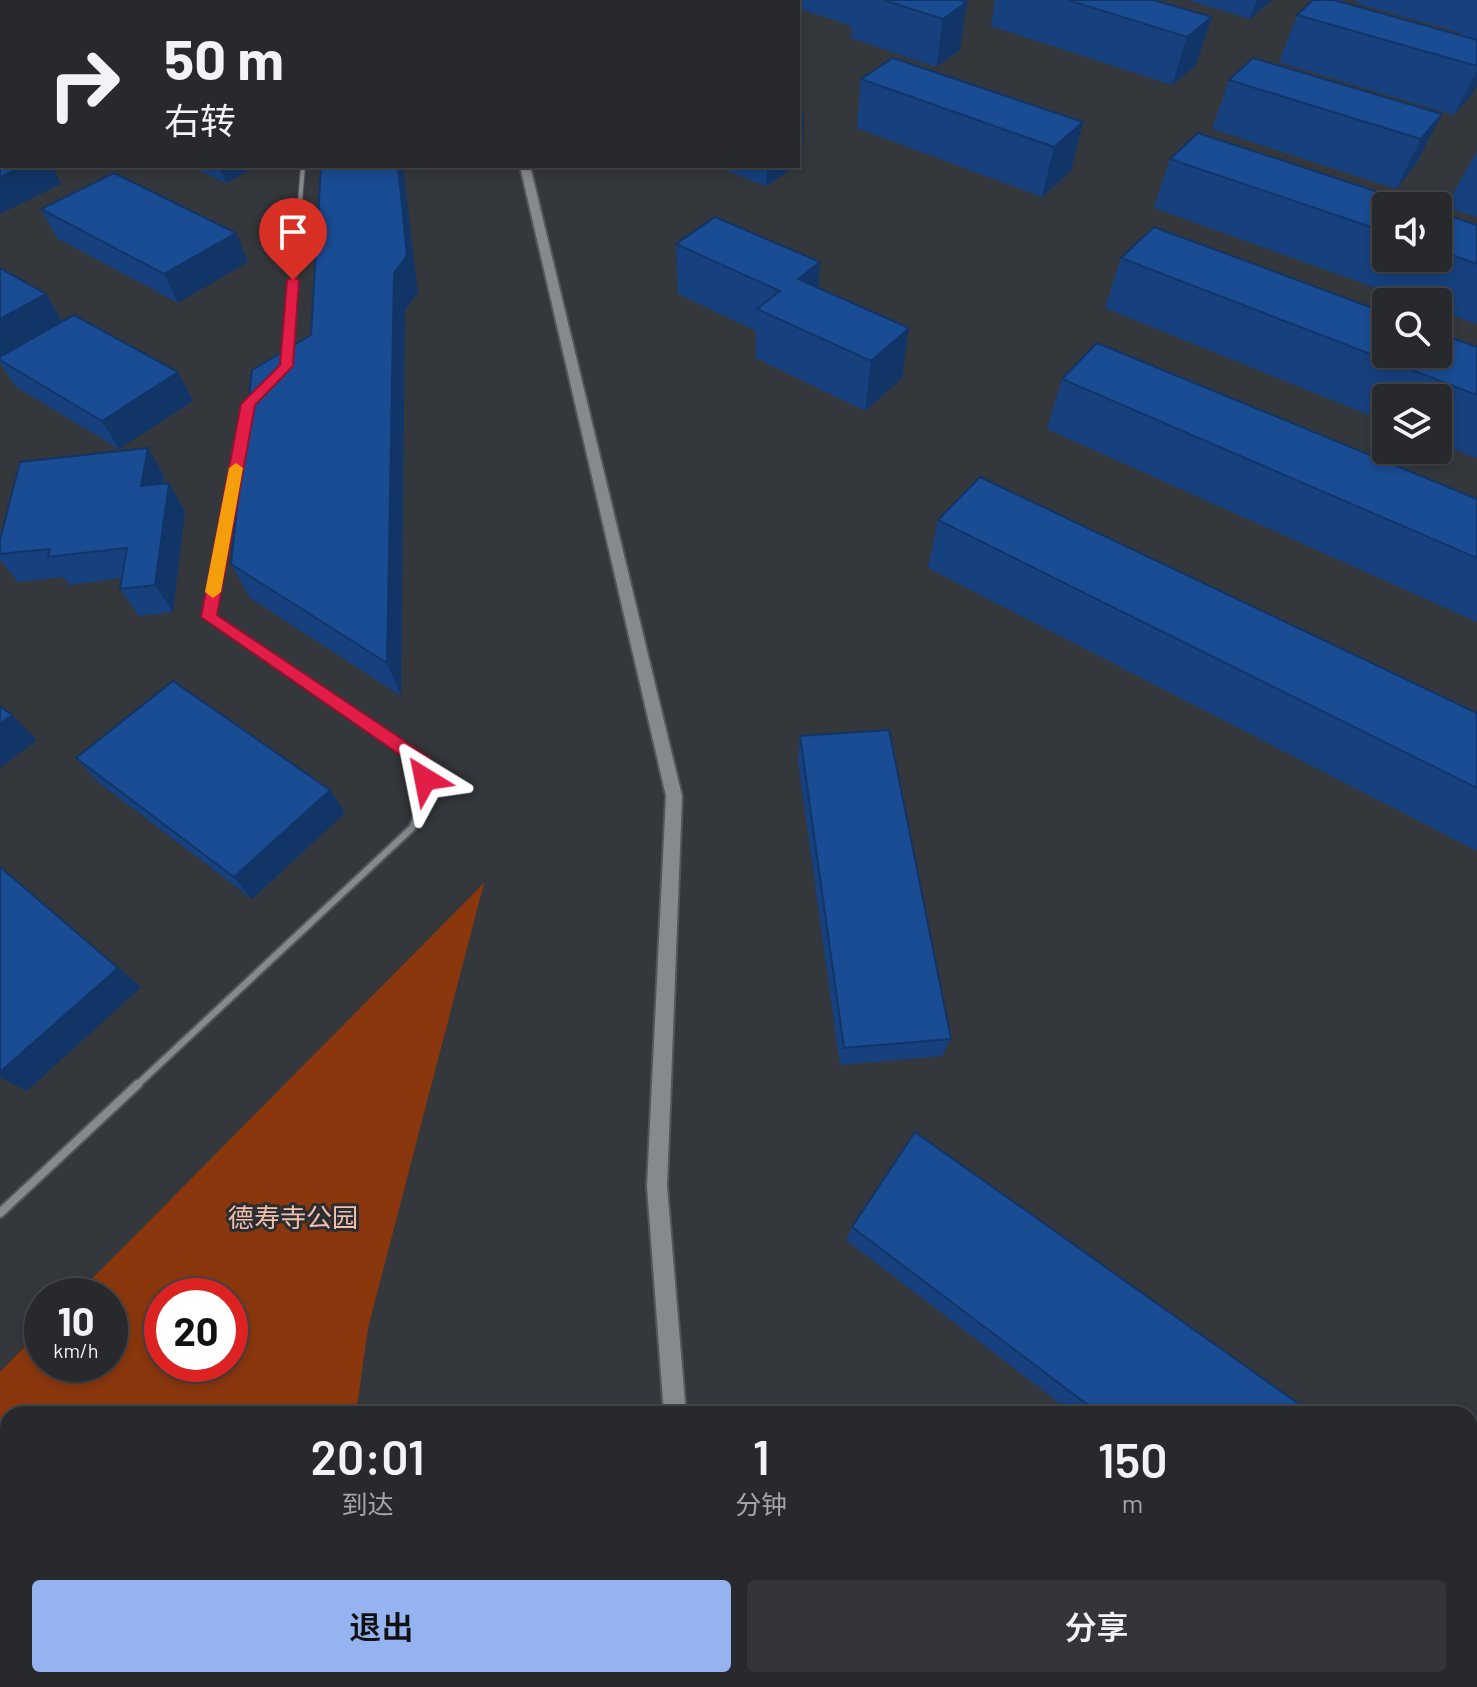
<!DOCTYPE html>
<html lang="zh">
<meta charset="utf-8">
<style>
:root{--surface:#27292c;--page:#333538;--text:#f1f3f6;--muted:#a4a6a9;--line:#434548;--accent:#95b2f1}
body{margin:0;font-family:Barlow,"Noto Sans SC",sans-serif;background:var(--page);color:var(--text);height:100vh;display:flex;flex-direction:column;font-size:30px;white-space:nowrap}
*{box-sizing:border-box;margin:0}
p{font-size:26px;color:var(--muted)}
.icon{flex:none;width:44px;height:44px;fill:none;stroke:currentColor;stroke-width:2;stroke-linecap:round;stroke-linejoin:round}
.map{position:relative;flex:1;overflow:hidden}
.panel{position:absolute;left:0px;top:1406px;width:1478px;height:282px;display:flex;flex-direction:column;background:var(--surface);border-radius:24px 24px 0 0;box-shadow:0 4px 12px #0003,0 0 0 2px var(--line)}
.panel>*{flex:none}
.top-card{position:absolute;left:0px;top:0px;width:800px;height:168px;box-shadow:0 4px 12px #0003,0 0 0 2px var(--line);background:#27292c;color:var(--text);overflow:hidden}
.tools{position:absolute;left:1372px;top:192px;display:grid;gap:16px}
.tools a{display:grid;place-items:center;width:80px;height:80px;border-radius:8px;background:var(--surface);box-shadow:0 4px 12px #0003,0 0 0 2px var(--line);font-size:40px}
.speed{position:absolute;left:24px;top:1278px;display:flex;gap:16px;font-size:40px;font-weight:700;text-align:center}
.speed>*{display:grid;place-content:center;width:104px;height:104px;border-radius:50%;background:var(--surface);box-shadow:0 4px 12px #0003,0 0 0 2px var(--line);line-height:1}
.speed small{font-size:20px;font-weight:400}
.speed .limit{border:12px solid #d22;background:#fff;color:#111}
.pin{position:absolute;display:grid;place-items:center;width:68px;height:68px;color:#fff;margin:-82px -34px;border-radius:50% 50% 50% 0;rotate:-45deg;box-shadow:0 0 8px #0007}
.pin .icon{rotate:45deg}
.me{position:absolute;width:88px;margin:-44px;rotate:325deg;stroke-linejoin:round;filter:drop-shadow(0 0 6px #0008)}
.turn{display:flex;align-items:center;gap:28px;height:168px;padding:0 32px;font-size:36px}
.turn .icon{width:104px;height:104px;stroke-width:2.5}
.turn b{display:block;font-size:56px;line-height:68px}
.eta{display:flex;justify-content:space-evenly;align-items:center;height:136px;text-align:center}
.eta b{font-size:48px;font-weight:600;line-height:56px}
.cta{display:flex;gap:16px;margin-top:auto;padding:16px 32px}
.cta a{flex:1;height:92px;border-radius:8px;background:var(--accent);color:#111;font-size:32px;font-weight:600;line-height:92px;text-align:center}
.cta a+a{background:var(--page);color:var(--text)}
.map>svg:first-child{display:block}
.green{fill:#8a370d;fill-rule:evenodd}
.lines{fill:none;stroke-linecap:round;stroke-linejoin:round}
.lane-far3-casing{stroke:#54565a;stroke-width:6}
.lane-far2-casing{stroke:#54565a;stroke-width:8}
.lane-far1-casing{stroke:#54565a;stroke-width:10}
.lane-casing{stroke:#54565a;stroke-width:12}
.secondary-casing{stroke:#54565a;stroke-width:4}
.lane-far3{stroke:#86898e;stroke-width:4}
.lane-far2{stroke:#86898e;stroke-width:5}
.lane-far1{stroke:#86898e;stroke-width:6}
.lane{stroke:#86898e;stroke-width:8}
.secondary{fill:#86898e;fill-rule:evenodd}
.wall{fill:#16417e}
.shaded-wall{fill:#123567}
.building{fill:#1a4c93;stroke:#123567;stroke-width:2}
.route{fill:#e11d48;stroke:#92132f;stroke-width:2}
.slow{fill:#f59e0b}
.labels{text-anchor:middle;stroke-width:6;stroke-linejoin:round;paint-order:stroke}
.near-park-label{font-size:26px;fill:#f1bfac;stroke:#2a2d31}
</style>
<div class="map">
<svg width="1477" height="1687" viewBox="0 0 1477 1687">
<rect width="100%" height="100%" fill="#34373b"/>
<path class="green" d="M484,883l-116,445 -12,86h-348v266h311l-1,7h-318v-315l42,-43v35h68v-68h-35zM162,1296h68v68h-68z"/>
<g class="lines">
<g class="lane-far3-casing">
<path id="lane-far3" d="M294,272l9,-106"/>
</g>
<g class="lane-far2-casing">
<g id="lane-far2">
<path d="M287,354l7,-84"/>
<path d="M221,625l-12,-8 39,-213 5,-5"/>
</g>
</g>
<g class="lane-far1-casing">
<path id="lane-far1" d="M136,1086l276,-258 14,-33 -2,-32 -206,-140"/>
</g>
<g class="lane-casing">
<path id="lane" d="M0,1213l138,-129"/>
</g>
<g class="secondary-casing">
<g id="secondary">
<path d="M481,0h8l1,2h-8z"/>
<path d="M520,166h10l152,630 -15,390 19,228h-22l-17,-228 19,-390z"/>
<path d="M683,1680h24l1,7h-24z"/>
</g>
</g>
<use href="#lane-far3" class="lane-far3"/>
<use href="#lane-far2" class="lane-far2"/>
<use href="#lane-far1" class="lane-far1"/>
<use href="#lane" class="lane"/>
<use href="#secondary" class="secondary"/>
</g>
<g class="wall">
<path d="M0,0h4l1,2h-3v73l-2,-1z"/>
<path d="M55,0h114l-4,2h-106z"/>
<path d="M612,0h123v2h-118z"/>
<path d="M787,0h173v50l-24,17 -85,-29 1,-12 -54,-18v-6h-11z"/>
<path d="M995,0h158l59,17 -16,48 -24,20 -181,-59z"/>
<path d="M1188,0h84l-22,19z"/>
<path d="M1357,0h120v85l-5,9 -18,21 -175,-53 18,-47 164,20 1,-2 -106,-30z"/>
<path d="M861,79l222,43 -12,49 -29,26 -185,-69z"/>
<path d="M1229,80l213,34 -26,50 -20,25 -184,-60z"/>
<path d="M1477,152v65l-32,-10z"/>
<path d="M1170,159l216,47v52h52v-46l39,13v99l-39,-14v-8h-23l-261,-94z"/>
<path d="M190,166h68l-32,17z"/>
<path d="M716,166h80l-30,20z"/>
<path d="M41,209l195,24 12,29 -70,41 -121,-65z"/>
<path d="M676,244l144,18 -2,26 84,90 -37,33 -109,-53v-27l-78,-37z"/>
<path d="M1121,258l356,89v111l-39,-15v-45h-52v24l-281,-114z"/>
<path d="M0,268l46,26 16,27 116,51 15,29 -74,48 -103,-62 -16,-24z"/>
<path d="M418,293l-13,17 -4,386 -151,-98 -19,-34 80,-229z"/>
<path d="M1062,379l415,120v123l-430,-193z"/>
<path d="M164,476l-1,8 6,-1 16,28 -12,101 -34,4 -19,-27 2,-11 -53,7 -6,-8 -45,5 -18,-22v-20z"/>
<path d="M938,520l539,193v138l-549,-283z"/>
<path d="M800,736l151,303 -9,17 -102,9 -42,-304z"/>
<path d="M76,758l254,32 15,23 -93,86 -154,-117z"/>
<path d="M852,1227l461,187h-239l-228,-174z"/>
<path d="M943,1680h261l8,7h-267z"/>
</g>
<g class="shaded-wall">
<path d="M102,0h67l-4,2h-62z"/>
<path d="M715,0h20v2h-24z"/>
<path d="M1257,0h15l-22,19z"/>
<path d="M967,2l-7,48 -24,17 7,-48z"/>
<path d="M1212,17l-16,48 -24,20 15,-48z"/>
<path d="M1477,71v14l-5,9 -18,21z"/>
<path d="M804,113l-2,49 -4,2v-47z"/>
<path d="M1442,114l-26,50 -20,25 25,-50z"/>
<path d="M1083,122l-12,49 -29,26 12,-50z"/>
<path d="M23,166h29l9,18 -61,30v-37z"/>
<path d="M219,166h39l-32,17z"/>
<path d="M398,166h5l15,127 -13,17 -4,386 -14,-33 7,-390z"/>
<path d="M767,166h29l-30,20z"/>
<path d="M236,233l12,29 -70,41 -14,-29z"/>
<path d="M820,262l-3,50 -19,-33z"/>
<path d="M46,294l17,29 -63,35v-39z"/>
<path d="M909,328l-7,50 -37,33 6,-50z"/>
<path d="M178,372l15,29 -74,48 -17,-28z"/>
<path d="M148,448l16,28 -6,38 -17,-28z"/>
<path d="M169,483l16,28 -12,101 -18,-27z"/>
<path d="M12,715l25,25 -37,28v-44z"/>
<path d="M330,790l15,23 -93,86 -18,-22z"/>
<path d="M0,866l141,121 -114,104 -27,-14z"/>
</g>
<g class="building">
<path d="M190,0h17l5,2h-27z"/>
<rect x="331" y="0" width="49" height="2"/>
<path d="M697,0h18l-4,2h-8z"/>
<path d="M883,0h77l7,2 -24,17z"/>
<path d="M1068,0h85l59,17 -25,20z"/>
<path d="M1313,0h21l143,40v26l-180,-51z"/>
<path d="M2,7v47l-2,-1v-45z"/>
<path d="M893,58l190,64 -29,25 -193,-68z"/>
<path d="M1253,58l189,56 -21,25 -192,-59z"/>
<path d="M0,132l2,1v33h21l-23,11z"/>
<path d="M1198,133l223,73h-35v26l-216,-73z"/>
<path d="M321,166h77l9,90 -13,17 -7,390 -156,-99 21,-194 59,-35z"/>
<path d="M114,173l122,60 -72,41 -123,-65z"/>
<path d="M1438,212l39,13v39l-39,-14z"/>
<path d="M715,217l105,45 -22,17 111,49 -38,33 -114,-52 23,-18 -104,-47z"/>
<path d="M1154,227l232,86v41h52v-21l39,14v48l-356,-137z"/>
<path d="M0,268l46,26 -46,25z"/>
<path d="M74,315l104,57 -76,49 -102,-61v-3z"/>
<path d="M1097,343l380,156v59l-415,-179z"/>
<path d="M148,448l-7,38 28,-3 -14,102 -35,4 7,-41 -79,9 2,-8 -50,5v-14l20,-78z"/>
<path d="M980,477l497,236v75l-539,-268z"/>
<path d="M173,681l157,109 -96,87 -158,-119z"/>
<path d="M0,706l12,9 -12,9z"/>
<path d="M889,730l62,309 -107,9 -44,-312z"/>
<path d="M0,867l118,101 -118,104z"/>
<path d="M915,1132l398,282h-213l-248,-187z"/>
<path d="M955,1680h249l8,7h-256z"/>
</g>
<path class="route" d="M293,277l6,3 -6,86 -38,39 -38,210 213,143 4,21 -9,7 -8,-7 -1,-13 -215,-149 40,-213 39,-39 7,-85z"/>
<path class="slow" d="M236,463l7,5 -22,124 -8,6 -8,-6 24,-124z"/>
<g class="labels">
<g class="near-park-label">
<text x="293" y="1227">德寿寺公园</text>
</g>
</g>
</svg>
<div class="tools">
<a><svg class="icon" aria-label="sound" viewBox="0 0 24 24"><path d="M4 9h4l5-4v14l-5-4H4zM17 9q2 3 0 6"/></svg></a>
<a><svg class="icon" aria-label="search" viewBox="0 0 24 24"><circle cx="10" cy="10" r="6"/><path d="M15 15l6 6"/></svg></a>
<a><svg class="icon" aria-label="layers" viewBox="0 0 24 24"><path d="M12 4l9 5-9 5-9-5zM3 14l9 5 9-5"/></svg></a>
</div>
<div class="speed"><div>10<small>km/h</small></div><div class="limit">20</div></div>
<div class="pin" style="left:293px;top:280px;background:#d93025"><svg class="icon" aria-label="arrive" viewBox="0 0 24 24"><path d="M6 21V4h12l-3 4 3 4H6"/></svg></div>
<svg class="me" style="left:425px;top:779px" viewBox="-20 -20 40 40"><path d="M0-17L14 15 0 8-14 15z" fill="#e11d48" stroke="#fff" stroke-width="4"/></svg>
<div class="top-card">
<div class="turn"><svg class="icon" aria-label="right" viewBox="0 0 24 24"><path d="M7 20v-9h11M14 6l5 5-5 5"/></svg><div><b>50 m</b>右转</div></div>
</div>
<section class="panel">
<div class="eta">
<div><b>20:01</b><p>到达</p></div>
<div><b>1</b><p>分钟</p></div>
<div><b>150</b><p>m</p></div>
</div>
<div class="cta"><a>退出</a><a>分享</a></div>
</section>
</div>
